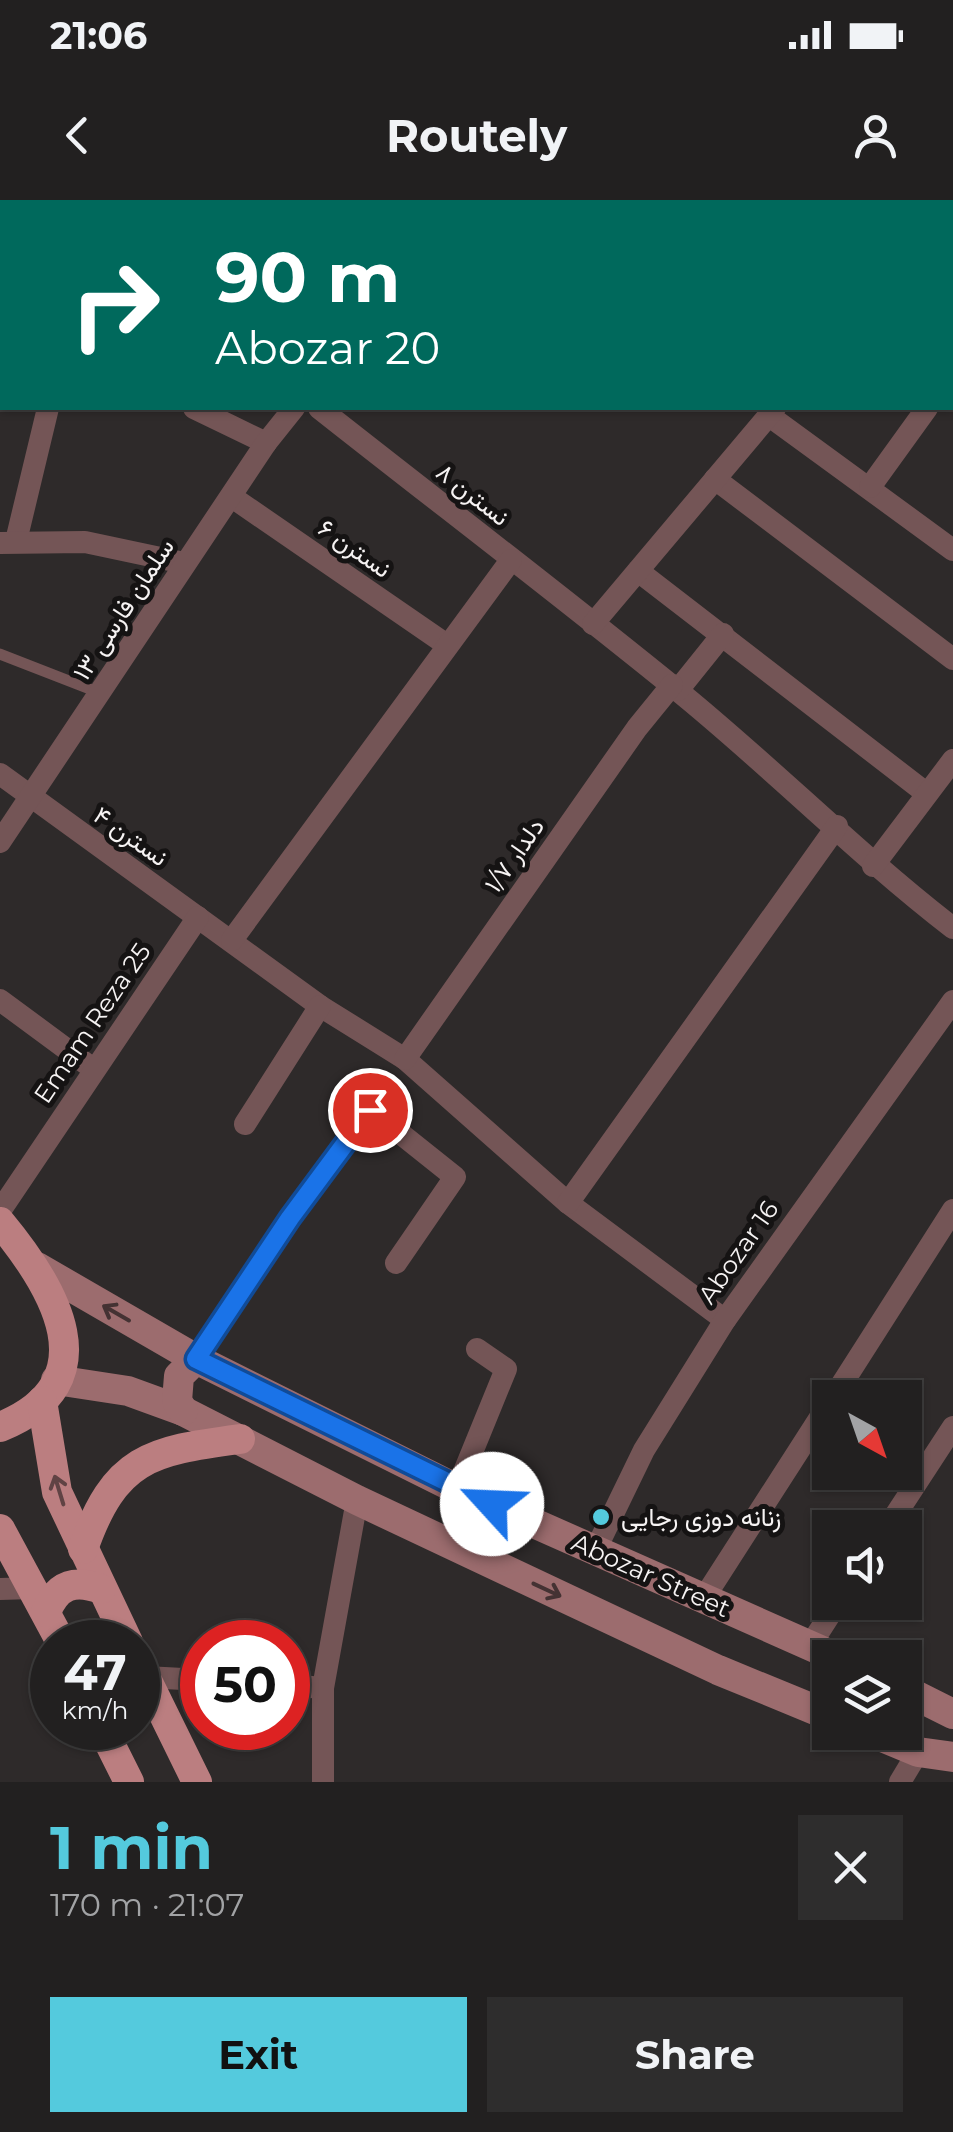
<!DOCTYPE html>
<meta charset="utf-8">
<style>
:root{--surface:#222020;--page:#2e2d2d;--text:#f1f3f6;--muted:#a2a3a5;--line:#3f3e3e;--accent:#54cadd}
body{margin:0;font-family:Montserrat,Vazirmatn,sans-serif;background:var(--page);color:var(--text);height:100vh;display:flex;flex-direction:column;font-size:38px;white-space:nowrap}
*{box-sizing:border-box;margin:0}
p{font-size:32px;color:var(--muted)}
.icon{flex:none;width:55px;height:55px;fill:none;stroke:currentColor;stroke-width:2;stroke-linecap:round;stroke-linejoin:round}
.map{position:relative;height:1582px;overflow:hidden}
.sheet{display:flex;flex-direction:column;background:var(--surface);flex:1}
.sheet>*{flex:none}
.top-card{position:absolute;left:0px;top:0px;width:955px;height:210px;box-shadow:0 2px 8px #0004,0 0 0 2px var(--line);background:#00695c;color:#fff;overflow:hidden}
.needle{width:65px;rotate:140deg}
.controls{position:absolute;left:812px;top:1180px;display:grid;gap:20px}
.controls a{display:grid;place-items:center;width:110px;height:110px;border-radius:0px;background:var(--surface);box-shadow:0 2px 8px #0004,0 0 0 2px var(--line);font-size:50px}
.speed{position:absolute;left:30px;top:1420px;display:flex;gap:20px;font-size:50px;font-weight:700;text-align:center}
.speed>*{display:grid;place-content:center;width:130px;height:130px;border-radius:50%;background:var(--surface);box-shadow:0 2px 8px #0004,0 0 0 2px var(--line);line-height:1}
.speed small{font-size:25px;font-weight:400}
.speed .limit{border:15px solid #d22;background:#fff;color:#111}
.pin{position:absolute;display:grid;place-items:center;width:85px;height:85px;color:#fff;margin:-42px;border:5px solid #fff;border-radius:50%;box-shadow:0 2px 10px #0007}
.me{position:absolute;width:110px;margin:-55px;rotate:295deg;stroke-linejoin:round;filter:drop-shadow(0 0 8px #0008)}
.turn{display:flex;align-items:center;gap:35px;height:210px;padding:0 50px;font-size:45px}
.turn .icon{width:130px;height:130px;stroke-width:2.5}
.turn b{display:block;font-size:70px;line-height:85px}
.round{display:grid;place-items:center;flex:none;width:105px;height:105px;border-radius:0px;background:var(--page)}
.head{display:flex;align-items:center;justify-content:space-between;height:170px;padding:0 50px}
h1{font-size:60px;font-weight:700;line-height:75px;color:var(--accent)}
.button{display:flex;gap:20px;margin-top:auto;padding:20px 50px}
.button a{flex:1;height:115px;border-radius:0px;background:var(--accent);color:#111;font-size:40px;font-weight:700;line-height:115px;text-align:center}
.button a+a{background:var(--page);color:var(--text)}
.status{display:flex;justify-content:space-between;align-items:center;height:70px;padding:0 50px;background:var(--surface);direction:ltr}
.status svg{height:28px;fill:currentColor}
header{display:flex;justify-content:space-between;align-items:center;height:130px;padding:0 50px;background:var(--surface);font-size:45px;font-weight:700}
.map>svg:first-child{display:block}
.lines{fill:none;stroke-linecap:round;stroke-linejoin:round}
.service{stroke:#745556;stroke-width:11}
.minor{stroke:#745556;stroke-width:22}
.secondary{stroke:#9c6c6e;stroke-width:30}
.primary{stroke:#bb7e80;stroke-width:30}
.oneway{stroke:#443233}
.oneway2{stroke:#604344}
.route-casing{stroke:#114b97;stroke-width:25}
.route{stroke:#1a73e8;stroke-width:18}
.poi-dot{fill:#54cadd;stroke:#151313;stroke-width:4}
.labels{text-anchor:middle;stroke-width:10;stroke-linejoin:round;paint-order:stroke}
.street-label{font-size:25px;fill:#f6f3f3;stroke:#151313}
.poi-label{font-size:25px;fill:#f6f3f3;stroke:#151313;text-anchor:start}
</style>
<div class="status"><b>21:06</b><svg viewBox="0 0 49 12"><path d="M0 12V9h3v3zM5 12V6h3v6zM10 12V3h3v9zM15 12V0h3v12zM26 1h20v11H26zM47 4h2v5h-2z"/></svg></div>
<header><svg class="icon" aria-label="back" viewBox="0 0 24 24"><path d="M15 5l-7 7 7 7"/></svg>Routely<svg class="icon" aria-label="person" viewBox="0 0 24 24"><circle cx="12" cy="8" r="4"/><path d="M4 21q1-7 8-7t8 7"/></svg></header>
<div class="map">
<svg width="953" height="1582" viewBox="0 0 953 1582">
<rect width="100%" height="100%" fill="#2e2a2a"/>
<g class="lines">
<g class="service">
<path d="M670,2l2,-1"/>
<path d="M0,454l100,39"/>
</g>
<g class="minor">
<path d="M212,0l3,2"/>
<path d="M588,0l3,2"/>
<path d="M936,0l3,2"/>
<path d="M491,2l2,-2"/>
<path d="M952,14h1"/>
<path d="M0,93l2,1"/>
<path d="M952,173l1,-1"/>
<path d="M0,200l2,-1"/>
<path d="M194,208l72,35"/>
<path d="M319,208c119,94 240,186 358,282 95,77 180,164 276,238"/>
<path d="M768,215l185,135"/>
<path d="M715,279l238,180"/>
<path d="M870,287l57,-79"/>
<path d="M232,297l215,148"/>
<path d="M16,341l32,-133"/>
<path d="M0,343l85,-1 99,21"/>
<path d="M638,371l288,222"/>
<path d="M593,424l182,-216"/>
<path d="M678,490l45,-56"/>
<path d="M0,574l320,232 85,53 163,144 157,117"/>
<path d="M0,642l266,-399 28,-35"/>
<path d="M873,666l80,-106"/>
<path d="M232,740l279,-380"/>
<path d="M0,800l92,68"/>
<path d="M405,859l232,-331 35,-43"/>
<path d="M245,924l75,-118"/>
<path d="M568,1003l269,-377"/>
<path d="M0,1011l198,-294"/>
<path d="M196,1159l94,-141 81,-108 84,67 -59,86"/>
<path d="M833,1198l120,-188"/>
<path d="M457,1289l49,-120 -29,-20"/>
<path d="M887,1328l66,-101"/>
<path d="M595,1351l49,-101 81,-130 228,-319"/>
<path d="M0,1389l33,-1"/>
<path d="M704,1398l126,-196"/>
<path d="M811,1444l27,-42"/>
<path d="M145,1477l57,3"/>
<path d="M288,1485l35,3"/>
<path d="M323,1582v-94l34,-188"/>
<path d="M900,1582l18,-30"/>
</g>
<g class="secondary">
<path d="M37,1067l159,92 261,130 381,169"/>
<path d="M56,1180l72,11 55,20 174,89 361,170 112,46"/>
<path d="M183,1211l-6,-10 2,-25 17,-17"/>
<path d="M905,1490l48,24"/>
<path d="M870,1532l48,20 35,5"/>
</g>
<g class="primary">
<path d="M0,1022c54,65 112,160 0,205"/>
<path d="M42,1201l15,91 71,150"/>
<path d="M0,1329l61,113"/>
<path d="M83,1349c32,-91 66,-98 157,-110"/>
<path d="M46,1412c11,-27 28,-33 55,-23"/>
<path d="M138,1462l59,120"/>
<path d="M102,1528l27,54"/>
</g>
</g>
<defs><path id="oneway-shaft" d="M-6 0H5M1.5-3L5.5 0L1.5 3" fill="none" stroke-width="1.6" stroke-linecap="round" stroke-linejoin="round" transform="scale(2.5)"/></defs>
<g class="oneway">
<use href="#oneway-shaft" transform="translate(116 1113) rotate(-150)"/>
<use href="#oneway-shaft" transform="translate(547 1390) rotate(25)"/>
</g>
<use class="oneway2" href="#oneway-shaft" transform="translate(59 1290) rotate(-107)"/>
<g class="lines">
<g class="route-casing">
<path id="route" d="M370,910l-80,108 -94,141 296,145"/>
</g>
<use href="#route" class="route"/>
</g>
<circle class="poi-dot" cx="601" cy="1317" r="10"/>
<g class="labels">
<g class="street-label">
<text transform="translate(473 294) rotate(38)" y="9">نسترن ۸</text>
<text transform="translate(355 348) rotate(35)" y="9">نسترن ۶</text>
<text transform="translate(123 409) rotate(-57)" y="9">۱۳ سلمان فارسی</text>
<text transform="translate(131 636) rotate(35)" y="9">نسترن ۴</text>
<text transform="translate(514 655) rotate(-55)" y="9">دلدار ۱/۷</text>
<text transform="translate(92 823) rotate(-56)" y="9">Emam Reza 25</text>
<text transform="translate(738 1052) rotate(-55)" y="9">Abozar 16</text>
<text transform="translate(651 1375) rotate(24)" y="9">Abozar Street</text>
</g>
<g class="poi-label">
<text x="621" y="1326">زنانه دوزی رجایی</text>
</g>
</g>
</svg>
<div class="controls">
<a><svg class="needle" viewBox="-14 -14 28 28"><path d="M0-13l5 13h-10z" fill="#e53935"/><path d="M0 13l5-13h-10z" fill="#a2a3a5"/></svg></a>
<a><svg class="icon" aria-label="sound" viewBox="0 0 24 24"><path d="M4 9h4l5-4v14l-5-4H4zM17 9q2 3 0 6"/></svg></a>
<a><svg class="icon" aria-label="layers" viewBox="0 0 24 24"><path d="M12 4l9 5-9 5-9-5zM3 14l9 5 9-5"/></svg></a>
</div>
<div class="speed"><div>47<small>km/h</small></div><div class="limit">50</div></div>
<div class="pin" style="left:370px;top:910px;background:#d93025"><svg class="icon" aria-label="arrive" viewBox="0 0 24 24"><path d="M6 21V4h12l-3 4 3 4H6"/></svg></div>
<svg class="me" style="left:492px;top:1304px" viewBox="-20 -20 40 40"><circle r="19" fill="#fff"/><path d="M0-13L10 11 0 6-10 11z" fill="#1a73e8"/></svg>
<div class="top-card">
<div class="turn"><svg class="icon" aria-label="right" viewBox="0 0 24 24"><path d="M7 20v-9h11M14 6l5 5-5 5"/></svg><div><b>90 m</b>Abozar 20</div></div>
</div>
</div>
<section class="sheet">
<div class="head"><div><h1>1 min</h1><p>170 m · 21:07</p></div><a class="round"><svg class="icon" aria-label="close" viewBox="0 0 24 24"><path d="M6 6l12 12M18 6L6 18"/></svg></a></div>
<div class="button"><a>Exit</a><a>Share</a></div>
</section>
